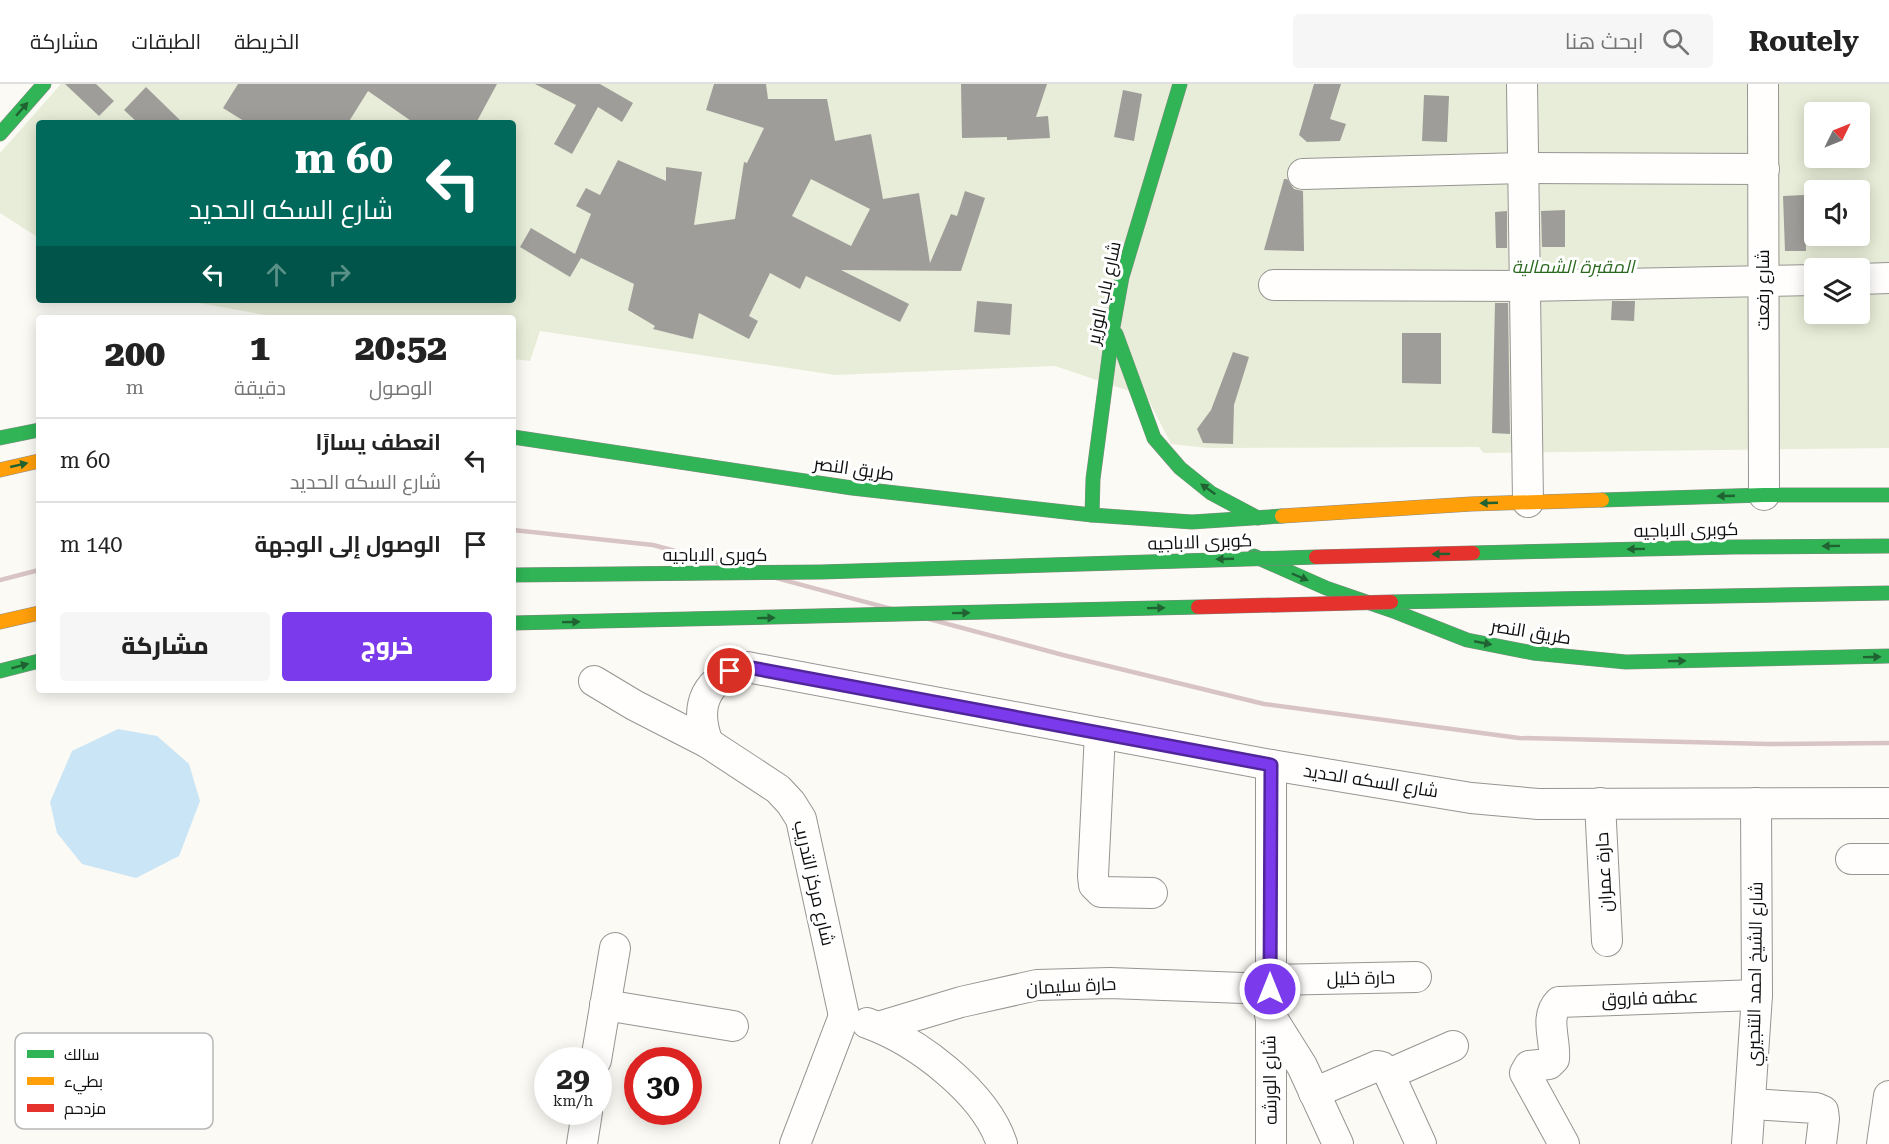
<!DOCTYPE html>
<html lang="ar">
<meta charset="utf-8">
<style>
:root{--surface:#fff;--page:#f6f6f6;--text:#222;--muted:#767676;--line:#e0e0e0;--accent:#7c3aed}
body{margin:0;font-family:"Roboto Serif",Cairo,serif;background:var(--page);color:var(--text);direction:rtl;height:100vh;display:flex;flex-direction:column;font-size:22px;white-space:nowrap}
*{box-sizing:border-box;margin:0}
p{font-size:20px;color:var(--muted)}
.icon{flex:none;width:33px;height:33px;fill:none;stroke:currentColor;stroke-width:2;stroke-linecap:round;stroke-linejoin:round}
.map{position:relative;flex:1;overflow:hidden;direction:ltr}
.drawer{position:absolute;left:36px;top:231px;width:480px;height:378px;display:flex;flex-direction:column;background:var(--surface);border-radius:6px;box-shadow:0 3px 15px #0003;direction:rtl}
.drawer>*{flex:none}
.hud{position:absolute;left:36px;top:36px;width:480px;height:183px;border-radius:6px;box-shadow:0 3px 15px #0003;direction:rtl;background:#00695c;color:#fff;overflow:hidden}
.needle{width:39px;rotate:47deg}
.controls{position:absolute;left:1804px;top:18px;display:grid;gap:12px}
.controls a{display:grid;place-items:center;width:66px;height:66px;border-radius:6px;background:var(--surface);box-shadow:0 3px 15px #0003;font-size:30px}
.speed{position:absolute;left:534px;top:963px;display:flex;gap:12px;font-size:30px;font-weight:700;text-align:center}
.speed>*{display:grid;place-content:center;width:78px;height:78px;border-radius:50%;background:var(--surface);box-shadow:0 3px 15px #0003;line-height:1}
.speed small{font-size:15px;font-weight:400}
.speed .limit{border:9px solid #d22;background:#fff;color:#111}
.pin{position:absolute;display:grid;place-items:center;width:51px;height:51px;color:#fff;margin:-26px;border:3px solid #fff;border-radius:50%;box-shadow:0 2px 6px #0007}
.me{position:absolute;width:66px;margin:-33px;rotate:0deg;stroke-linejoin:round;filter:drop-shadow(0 0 4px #0008)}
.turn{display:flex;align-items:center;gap:21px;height:126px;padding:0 24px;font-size:27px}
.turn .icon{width:78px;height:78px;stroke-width:2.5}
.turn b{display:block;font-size:42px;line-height:51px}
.lanes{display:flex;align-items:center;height:57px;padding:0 24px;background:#0003;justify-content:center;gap:30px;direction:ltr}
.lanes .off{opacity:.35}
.eta{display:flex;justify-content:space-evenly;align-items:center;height:102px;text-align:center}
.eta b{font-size:36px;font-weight:800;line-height:42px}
.primary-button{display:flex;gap:12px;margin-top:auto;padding:12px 24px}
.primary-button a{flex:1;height:69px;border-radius:6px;background:var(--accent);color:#fff;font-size:24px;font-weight:800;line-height:69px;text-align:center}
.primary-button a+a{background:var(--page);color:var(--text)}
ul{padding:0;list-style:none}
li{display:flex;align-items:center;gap:18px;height:84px;padding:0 24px;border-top:2px solid var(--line)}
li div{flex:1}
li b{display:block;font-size:22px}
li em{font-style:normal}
header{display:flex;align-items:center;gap:36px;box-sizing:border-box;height:84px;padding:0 30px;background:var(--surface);border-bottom:2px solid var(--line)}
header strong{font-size:28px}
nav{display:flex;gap:33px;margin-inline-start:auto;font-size:21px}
.search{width:420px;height:54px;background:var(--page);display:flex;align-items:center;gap:15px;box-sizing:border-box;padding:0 21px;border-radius:6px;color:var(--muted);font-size:22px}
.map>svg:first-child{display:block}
.cemetery{fill:#e7edd8;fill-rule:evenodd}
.water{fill:#cae5f6}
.building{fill:#9f9d99;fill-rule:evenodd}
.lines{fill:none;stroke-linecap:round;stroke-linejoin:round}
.street-casing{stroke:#969592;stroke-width:32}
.fast-casing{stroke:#8c8b89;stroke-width:15}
.slow-casing{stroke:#8c8b89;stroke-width:15}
.street{stroke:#fffefd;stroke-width:30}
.fast{stroke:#30b455;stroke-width:14}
.slow{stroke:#ff9f0a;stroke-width:14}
.rail{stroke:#d8c4c4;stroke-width:4.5}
.fast-bridge-casing{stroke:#83827f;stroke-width:15;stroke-linecap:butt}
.jam-bridge-casing{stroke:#83827f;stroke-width:15;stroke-linecap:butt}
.fast-bridge{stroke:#30b455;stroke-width:14}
.jam-bridge{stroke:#e5322d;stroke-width:14}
.oneway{fill:#206232}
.route-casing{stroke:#51269a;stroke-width:15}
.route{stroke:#7c3aed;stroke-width:10}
.labels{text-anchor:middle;stroke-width:6;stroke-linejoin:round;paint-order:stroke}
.park-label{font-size:18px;font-style:italic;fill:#2a681d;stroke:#fff}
.street-label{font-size:18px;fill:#0f0f0f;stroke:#fff}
.key{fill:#fff;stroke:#b7b7b7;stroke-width:1.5}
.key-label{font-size:16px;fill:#0f0f0f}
</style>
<header>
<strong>Routely</strong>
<div class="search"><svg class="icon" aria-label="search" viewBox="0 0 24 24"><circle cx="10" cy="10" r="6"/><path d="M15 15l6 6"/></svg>ابحث هنا</div>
<nav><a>الخريطة</a><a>الطبقات</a><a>مشاركة</a></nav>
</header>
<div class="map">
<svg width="1889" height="1060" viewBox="0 0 1889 1060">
<rect width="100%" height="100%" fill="#fcfaf4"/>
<path class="cemetery" d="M61,0h1828v364l-406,5 -4,-6 -271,1 -37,-4 -24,-47 -92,-31 -220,9 -295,-44 -10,30 -17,-2v-41h-231l-100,-18h331v-177h-474v115l-39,-25v-60zM1815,28h45v46h-45zM1815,106h45v46h-45zM1815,184h45v46h-45z"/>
<path class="water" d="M118,645l39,7 32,28 11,37 -21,55 -43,22 -54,-14 -25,-31 -7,-31 22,-51z"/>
<g class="building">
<path d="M65,0h31l18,17 -15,15z"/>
<path d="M238,0h259l-21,39h-62l-46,-32 -20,32h-101l-24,-15z"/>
<path d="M535,0h65l33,19 -11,19 -24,-15 -26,47 -18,-10 22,-39z"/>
<path d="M714,0h52l2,15h59l8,42 36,-7 12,65 36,-6 11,70 21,-49 6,2 8,-25 20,7 -24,73 -120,-1 68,34 -9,18 -94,-46 -6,13 -30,-16 -21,43 9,5 -9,18 -50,-26 -6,26 -40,-10 2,-3 -27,-16 6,-26 -53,-26 -11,19 -50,-30 11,-19 44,26 16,-40 -15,-8 10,-18 14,7 18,-35 48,21v-14l36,5 -8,53 41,-6 9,-57 3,1 17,-35 -58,-18zM811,95l59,30 -19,37 -59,-30z"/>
<path d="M961,0h86l-11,33 12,-1 2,22 -43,2v-3l-45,1z"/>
<path d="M1314,0h27l-11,35 16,5 -6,17 -33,1 -8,-7z"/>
<path d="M146,3l37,36h-45l-14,-13z"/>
<path d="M1123,6l19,4 -8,47 -20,-4z"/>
<path d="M1424,11l25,1 -2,46 -25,-1z"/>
<path d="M1284,95h3l7,10 9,2 1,60 -40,-1z"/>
<path d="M1804,111l2,56h-21l-2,-55z"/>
<path d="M1565,126v37h-23l-1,-36z"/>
<path d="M1507,127v37h-11l-1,-36z"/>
<path d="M977,217l35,3 -2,31 -36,-3z"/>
<path d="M1612,217h23l-1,20 -23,-1z"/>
<path d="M1495,219h13l2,131 -18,-1z"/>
<path d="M1402,249h39v51l-39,-1z"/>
<path d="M1233,268l16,5 -15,48 -1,39 -30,-1 -6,-14 14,-19z"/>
</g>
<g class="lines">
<g class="street-casing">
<g id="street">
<path d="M1522,0l6,418"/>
<path d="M1763,0l1,411"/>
<path d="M1303,90l220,-6 241,1"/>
<path d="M1860,195l29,-1"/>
<path d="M1274,201l251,1 290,-6"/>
<path d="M594,597l40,24 74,38 70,46 13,14 10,16 43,197"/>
<path d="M1100,649l-7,143 1,9 7,7 51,1"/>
<path d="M708,659c-15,-39 -1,-66 39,-76l524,98 200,33 67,6 351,-1"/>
<path d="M1600,719l7,138"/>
<path d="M1851,775h38"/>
<path d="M1270,896l146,-3"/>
<path d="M605,921l128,21"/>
<path d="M1270,931l32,51 36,78"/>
<path d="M867,939c50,18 118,69 135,121"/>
<path d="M878,943l83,-25 76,-17 73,-2 160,6"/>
<path d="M596,976l19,-112"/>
<path d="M1389,990l64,-28"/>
<path d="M1314,1009l63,-27 5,1 7,7 32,70"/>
<path d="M1751,1020l65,4 7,3 1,8 -3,25"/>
<path d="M582,1060l5,-32"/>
<path d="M795,1060l49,-128"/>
<path d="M1271,1060v-379"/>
<path d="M1564,1060l-39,-71 4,-7 20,-2 5,-5c2,-19 -10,-42 5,-57l198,-7"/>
<path d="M1747,1060l10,-149 -1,-192"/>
<path d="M1882,1060l7,-48"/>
</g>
</g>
<g class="fast-casing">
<g id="fast">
<path d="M0,50l44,-50"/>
<path d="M1116,250l38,104 26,30 31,25 47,25"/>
<path d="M513,353l339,51 240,27 100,7 90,-6"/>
<path d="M0,354l39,-8"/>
<path d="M1602,416l162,-5h125"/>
<path d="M1092,431l1,-36 20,-152 9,-50 58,-193"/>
<path d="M1254,472l72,32 70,24 71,28 66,13 93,9 263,-6"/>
<path d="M0,587l39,-10"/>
</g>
</g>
<g class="slow-casing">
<g id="slow">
<path d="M0,386l39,-9"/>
<path d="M1282,432l189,-12 131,-4"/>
<path d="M0,538l39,-9"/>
</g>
</g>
<use href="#street" class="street"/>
<use href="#fast" class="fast"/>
<use href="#slow" class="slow"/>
<g class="rail">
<path d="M513,446l140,15 410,110 201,49 255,34 250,6 120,-1"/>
<path d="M0,496l39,-10"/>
</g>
<g class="fast-bridge-casing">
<g id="fast-bridge">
<path d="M1473,469l259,-6 157,-1"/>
<path d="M513,491l308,-3 495,-15"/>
<path d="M1391,518l498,-9"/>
<path d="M513,539l685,-16"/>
</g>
</g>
<g class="jam-bridge-casing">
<g id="jam-bridge">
<path d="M1316,473l157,-4"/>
<path d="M1198,523l193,-5"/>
</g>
</g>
<use href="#fast-bridge" class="fast-bridge"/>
<use href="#jam-bridge" class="jam-bridge"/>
</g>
<defs><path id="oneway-solid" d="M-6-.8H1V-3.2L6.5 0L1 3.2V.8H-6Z" transform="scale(1.5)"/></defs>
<g class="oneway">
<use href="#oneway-solid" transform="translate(22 25) rotate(-49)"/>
<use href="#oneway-solid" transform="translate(19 381) rotate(-13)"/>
<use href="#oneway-solid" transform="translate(1208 405) rotate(-145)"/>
<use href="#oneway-solid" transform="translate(1726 412) rotate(178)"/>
<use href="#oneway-solid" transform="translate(1489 419) rotate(178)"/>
<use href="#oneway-solid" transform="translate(1831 462) rotate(179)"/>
<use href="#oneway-solid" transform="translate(1636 465) rotate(179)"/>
<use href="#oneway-solid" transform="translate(1441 470) rotate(179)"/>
<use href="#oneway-solid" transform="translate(1225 475) rotate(178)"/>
<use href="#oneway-solid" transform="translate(1300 493) rotate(23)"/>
<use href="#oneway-solid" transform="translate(1156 524) rotate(-1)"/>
<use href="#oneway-solid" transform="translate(961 529) rotate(-1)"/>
<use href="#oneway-solid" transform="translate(766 534) rotate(-1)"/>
<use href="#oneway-solid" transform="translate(571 538) rotate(-1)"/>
<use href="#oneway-solid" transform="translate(1483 559) rotate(11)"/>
<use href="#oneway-solid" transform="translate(1872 573) rotate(-1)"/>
<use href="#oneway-solid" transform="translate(1677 577) rotate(-1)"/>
<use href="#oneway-solid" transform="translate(20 582) rotate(-15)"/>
</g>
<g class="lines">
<g class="route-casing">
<path id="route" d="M730,587l17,-4 524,98 -1,224"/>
</g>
<use href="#route" class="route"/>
</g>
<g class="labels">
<g class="park-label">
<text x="1573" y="189">المقبرة الشمالية</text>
</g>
<g class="street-label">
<text transform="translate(1763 206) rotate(-90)" y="6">شارع رفعت</text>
<text transform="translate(1104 209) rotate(-78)" y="6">شارع باب الوزير</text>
<text transform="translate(854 385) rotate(8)" y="6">طريق النصر</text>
<text transform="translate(1686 446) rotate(-1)" y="6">كوبرى الاباجيه</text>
<text transform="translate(1200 458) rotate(-2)" y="6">كوبرى الاباجيه</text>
<text x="715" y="477">كوبرى الاباجيه</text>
<text transform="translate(1531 548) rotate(9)" y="6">طريق النصر</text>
<text transform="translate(1371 697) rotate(9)" y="6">شارع السكه الحديد</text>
<text transform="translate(1604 788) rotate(-93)" y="6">حارة عمران</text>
<text transform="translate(814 799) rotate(77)" y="6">شارع مركز التدريب</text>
<text transform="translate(1755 890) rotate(-89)" y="6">شارع الشيخ احمد التنجيري</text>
<text transform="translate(1361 894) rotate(-1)" y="6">حارة خليل</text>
<text transform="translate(1071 902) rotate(-3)" y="6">حارة سليمان</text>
<text transform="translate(1650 914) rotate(-2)" y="6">عطفه فاروق</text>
<text transform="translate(1270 996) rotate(-91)" y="6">شارع الورشه</text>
</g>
</g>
<rect x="15" y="949" width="198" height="96" rx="9" class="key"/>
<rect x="27" y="966" width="27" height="8" fill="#30b455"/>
<rect x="27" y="993" width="27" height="8" fill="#ff9f0a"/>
<rect x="27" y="1020" width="27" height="8" fill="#e5322d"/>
<g class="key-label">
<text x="64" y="976">سالك</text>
<text x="64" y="1003">بطيء</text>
<text x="64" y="1030">مزدحم</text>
</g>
</svg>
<div class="controls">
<a><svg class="needle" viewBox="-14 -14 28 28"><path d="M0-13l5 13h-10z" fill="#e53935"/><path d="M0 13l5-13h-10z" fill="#767676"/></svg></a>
<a><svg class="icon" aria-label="sound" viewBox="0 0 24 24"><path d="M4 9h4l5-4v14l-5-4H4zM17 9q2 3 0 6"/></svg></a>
<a><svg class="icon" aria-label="layers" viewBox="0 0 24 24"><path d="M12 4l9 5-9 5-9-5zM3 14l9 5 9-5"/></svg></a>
</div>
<div class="speed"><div>29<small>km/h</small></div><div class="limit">30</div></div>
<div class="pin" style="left:730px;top:587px;background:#d93025"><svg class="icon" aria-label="arrive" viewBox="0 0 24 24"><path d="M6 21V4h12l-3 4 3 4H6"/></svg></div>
<svg class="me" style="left:1270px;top:905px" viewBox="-20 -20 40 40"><circle r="17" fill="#7c3aed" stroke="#fff" stroke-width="3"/><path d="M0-11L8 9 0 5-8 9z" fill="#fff"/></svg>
<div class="hud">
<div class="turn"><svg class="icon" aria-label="left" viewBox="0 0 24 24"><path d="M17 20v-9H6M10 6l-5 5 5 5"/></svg><div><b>60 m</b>شارع السكه الحديد</div></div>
<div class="lanes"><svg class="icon" aria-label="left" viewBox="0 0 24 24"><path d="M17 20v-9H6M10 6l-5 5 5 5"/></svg><svg class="icon off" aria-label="ahead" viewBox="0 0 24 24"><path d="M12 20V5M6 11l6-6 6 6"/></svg><svg class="icon off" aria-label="right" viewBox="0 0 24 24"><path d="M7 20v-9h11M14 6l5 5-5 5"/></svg></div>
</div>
<section class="drawer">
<div class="eta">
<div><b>20:52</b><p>الوصول</p></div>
<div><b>1</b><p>دقيقة</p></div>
<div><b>200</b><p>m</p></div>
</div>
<ul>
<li><svg class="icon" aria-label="left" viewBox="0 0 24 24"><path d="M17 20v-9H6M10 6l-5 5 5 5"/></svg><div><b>انعطف يسارًا</b><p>شارع السكه الحديد</p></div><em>60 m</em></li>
<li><svg class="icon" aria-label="arrive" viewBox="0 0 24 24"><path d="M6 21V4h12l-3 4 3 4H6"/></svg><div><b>الوصول إلى الوجهة</b></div><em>140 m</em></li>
</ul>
<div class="primary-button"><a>خروج</a><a>مشاركة</a></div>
</section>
</div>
